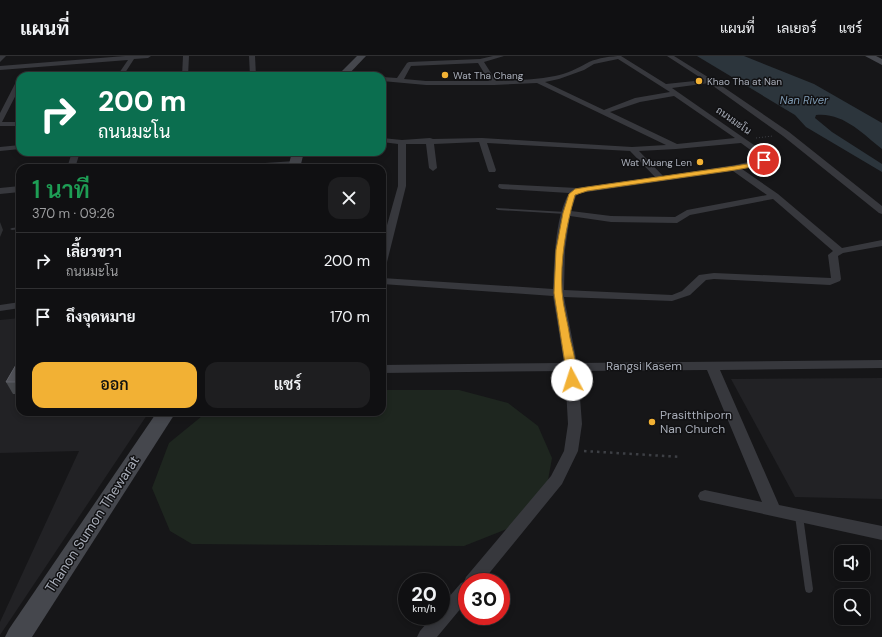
<!DOCTYPE html>
<html lang="th">
<meta charset="utf-8">
<style>
:root{--surface:#101012;--page:#1e1e20;--text:#f1f3f6;--muted:#9c9d9f;--line:#303032;--accent:#f2b134}
body{margin:0;font-family:"DM Sans",Sarabun,sans-serif;background:var(--page);color:var(--text);height:100vh;display:flex;flex-direction:column;font-size:15px;white-space:nowrap}
*{box-sizing:border-box;margin:0}
p{font-size:13px;color:var(--muted)}
.icon{flex:none;width:22px;height:22px;fill:none;stroke:currentColor;stroke-width:2;stroke-linecap:round;stroke-linejoin:round}
.map{position:relative;flex:1;overflow:hidden}
.panel{position:absolute;left:16px;top:108px;width:370px;height:252px;display:flex;flex-direction:column;background:var(--surface);border-radius:12px;box-shadow:0 2px 6px #0003,0 0 0 1px var(--line)}
.panel>*{flex:none}
.hud{position:absolute;left:16px;top:16px;width:370px;height:84px;border-radius:12px;box-shadow:0 2px 6px #0003,0 0 0 1px var(--line);background:#0b6e4f;color:#fff;overflow:hidden}
.tools{position:absolute;left:834px;top:489px;display:grid;gap:8px}
.tools a{display:grid;place-items:center;width:36px;height:36px;border-radius:8px;background:var(--surface);box-shadow:0 2px 6px #0003,0 0 0 1px var(--line);font-size:20px}
.speed{position:absolute;left:398px;top:517px;display:flex;gap:8px;font-size:20px;font-weight:700;text-align:center}
.speed>*{display:grid;place-content:center;width:52px;height:52px;border-radius:50%;background:var(--surface);box-shadow:0 2px 6px #0003,0 0 0 1px var(--line);line-height:1}
.speed small{font-size:10px;font-weight:400}
.speed .limit{border:6px solid #d22;background:#fff;color:#111}
.pin{position:absolute;display:grid;place-items:center;width:34px;height:34px;color:#fff;margin:-17px;border:2px solid #fff;border-radius:50%;box-shadow:0 1px 4px #0007}
.me{position:absolute;width:44px;margin:-22px;rotate:355deg;stroke-linejoin:round;filter:drop-shadow(0 0 3px #0008)}
.turn{display:flex;align-items:center;gap:14px;height:84px;padding:0 16px;font-size:18px}
.turn .icon{width:52px;height:52px;stroke-width:2.5}
.turn b{display:block;font-size:28px;line-height:34px}
.round{display:grid;place-items:center;flex:none;width:42px;height:42px;border-radius:12px;background:var(--page)}
.headline{display:flex;align-items:center;justify-content:space-between;height:68px;padding:0 16px}
h1{font-size:24px;font-weight:600;line-height:30px;color:#1e9e55}
.cta{display:flex;gap:8px;margin-top:auto;padding:8px 16px}
.cta a{flex:1;height:46px;border-radius:12px;background:var(--accent);color:#111;font-size:16px;font-weight:600;line-height:46px;text-align:center}
.cta a+a{background:var(--page);color:var(--text)}
ul{padding:0;list-style:none}
li{display:flex;align-items:center;gap:12px;height:56px;padding:0 16px;border-top:1px solid var(--line)}
li div{flex:1}
li b{display:block;font-size:15px}
li em{font-style:normal}
header{display:flex;align-items:center;gap:24px;box-sizing:border-box;height:56px;padding:0 20px;background:var(--surface);border-bottom:1px solid var(--line)}
header strong{font-size:19px}
nav{display:flex;gap:22px;margin-inline-start:auto;font-size:14px}
.map>svg:first-child{display:block}
.built{fill:#222225}
.green{fill:#1e261f}
.water{fill:#2c353c}
.lines{fill:none;stroke-linecap:round;stroke-linejoin:round}
.path-far1{stroke:#3d3f44;stroke-width:1;stroke-dasharray:1 2;stroke-linecap:butt}
.path{stroke:#3d3f44;stroke-width:2.5;stroke-dasharray:2.5 4;stroke-linecap:butt}
.lane{fill:#37383d;fill-rule:evenodd}
.street{fill:#37383d;fill-rule:evenodd}
.secondary{fill:#45474d;fill-rule:evenodd}
.wall{fill:#47494d}
.shaded-wall{fill:#2f3033}
.building{fill:#525359;stroke:#5f6168}
.route{fill:#f2b134;stroke:#9d7322}
.poi-dot{fill:#f2b134;stroke:#111113;stroke-width:1.5}
.labels{text-anchor:middle;stroke-width:3;stroke-linejoin:round;paint-order:stroke}
.far-poi-label{font-size:10px;fill:#a8adb8;stroke:#111113;text-anchor:start}
.far-street-label{font-size:10px;fill:#a8adb8;stroke:#111113}
.far-water-label{font-size:11px;font-style:italic;fill:#7f9bb3;stroke:#111113}
.street-label{font-size:12px;fill:#a8adb8;stroke:#111113}
.poi-label{font-size:12px;fill:#a8adb8;stroke:#111113;text-anchor:start}
.near-street-label{font-size:14px;fill:#a8adb8;stroke:#111113}
</style>
<header>
<strong>แผนที่</strong>
<nav><a>แผนที่</a><a>เลเยอร์</a><a>แชร์</a></nav>
</header>
<div class="map">
<svg width="882" height="581" viewBox="0 0 882 581">
<rect width="100%" height="100%" fill="#161618"/>
<g class="built">
<path d="M20,262v62l-7,14h7v18h129l-149,223v-13l79,-171 -79,2v-133z"/>
<path d="M882,322v121l-87,-2 -64,-118z"/>
</g>
<path class="green" d="M382,334h77l49,13 30,23 14,32 -6,33 -29,34 -53,21 -272,-2 -22,-13 -18,-43 17,-45 38,-31h175z"/>
<path class="water" d="M697,0h47l70,28 68,39v26c-19,-15 -39,-37 -66,-34l-1,3 17,14 50,32v8l-76,-45 -11,-12z"/>
<g class="lines">
<path class="path-far1" d="M756,82l17,-2"/>
<path class="path" d="M584,395l97,6"/>
<g class="lane">
<path d="M295,105h1v2l-70,5h-20l2,-1z"/>
<path d="M496,152l70,4 2,1 -2,1 -68,-4 -2,-1z"/>
<path d="M20,171v2l-8,1 -2,-1 2,-1z"/>
<path d="M799,457l3,1 1,2 10,73 -1,3 -3,1 -3,-1 -1,-3 -10,-73 1,-2z"/>
</g>
<g class="street">
<path d="M0,0h6l-6,6z"/>
<path d="M125,0h26l-3,2 -14,1 -11,17h-6l11,-16 -128,10v-4z"/>
<path d="M183,0h6l-1,20h-6z"/>
<path d="M249,0h6l1,20h-6z"/>
<path d="M493,0h11l-20,6 12,19c19,-1 39,-1 59,-5 12,-2 23,-8 34,-14 9,-4 23,-6 32,-6l45,28 38,-4 -37,-24h7l45,28 70,48 93,74v8l-3,-1 -96,-77 -74,-53 -37,5 95,66 2,6 -5,5 -22,4 36,25 64,54 40,-8v6l-39,7 -5,3 3,23 -1,2 -10,4 -116,-6 -8,1 -16,15 -18,6 -108,-4 13,66 305,-3v8l-162,2 59,135 103,21v14l-182,-40 -2,-4 2,-4 5,-2 57,12 -55,-132 -129,1 4,53 -4,27 -16,33 -80,98h-15v19l-30,36h-20l3,-6 13,-15h8v-10l20,-23 3,-1 2,-5 85,-101 13,-25 4,-27 -3,-53 -183,2v-8l182,-2 -11,-67 -171,-12v-6l171,11c1,-27 2,-72 16,-96l-67,-4 -3,-1 -1,-2 1,-2 78,4 78,-11 -25,-26 -143,-8 9,27 -1,2h-6l-1,-2 -9,-28 -45,2 3,24 -4,3 -4,-3 -3,-24h-20v42l-19,76 -5,3v-22l16,-57v-42l-16,-2v-4l20,2 28,-2 3,1 49,-1 150,9 34,-2 -129,-62 -43,2h-68l-44,-4v-4l15,1 10,-15 2,-1 71,-3zM618,3l52,33 -35,6 -31,12 -59,-28 14,-3 25,-9 10,-6zM478,7l11,18h-63l-22,-2 7,-13zM674,40l61,42 -58,6 -67,-32 30,-10zM741,87l19,14 1,2 -26,6 -72,11 -24,-25 37,-2zM733,115l34,24 -80,15 -12,7 -64,-1 -40,-5 5,-15 4,-3zM773,143l60,52 -5,4 3,23 -117,-5 -15,2 -17,16 -10,4 -108,-5 1,-40 5,-34 41,6 66,1 13,-8z"/>
<path d="M344,16l16,2 3,2 -21,-1 -1,-1z"/>
<path d="M20,22v9l-18,35h18v4h-20v-13l17,-33z"/>
<path d="M20,89v4l-20,2v-4z"/>
<path d="M72,96h8l-5,16h-8z"/>
<path d="M20,130v6l-20,2v-6z"/>
<path d="M20,246v6l-20,3v-6z"/>
</g>
<g class="secondary">
<path d="M357,0h9l-19,20h-10z"/>
<path d="M865,0h11l6,3v6z"/>
<path d="M292,96h12l-4,16h-12z"/>
<path d="M157,356h19l-144,225h-27l4,-8z"/>
</g>
</g>
<path class="wall" d="M20,302v36h-7l-7,-12z"/>
<path class="shaded-wall" d="M0,166l3,8 -3,7z"/>
<path class="building" d="M20,302v24h-14z"/>
<path class="route" d="M762,102l6,2 -5,5 -28,5 -148,21 -12,4c-9,31 -15,65 -13,97 1,15 6,31 8,46 2,10 10,36 5,45h-7l-14,-90 2,-43 7,-37 6,-19 6,-5 12,-2 148,-21 24,-4z"/>
<g class="poi-dot">
<circle cx="445" cy="19" r="4"/>
<circle cx="699" cy="25" r="4"/>
<circle cx="700" cy="106" r="4"/>
<circle cx="652" cy="366" r="4"/>
</g>
<g class="labels">
<g class="far-poi-label">
<text x="453" y="23">Wat Tha Chang</text>
<text x="707" y="29">Khao Tha at Nan</text>
<text x="692" y="110" text-anchor="end">Wat Muang Len</text>
</g>
<g class="far-street-label">
<text transform="translate(734 64) rotate(35)" y="4">ถนนมะโน</text>
</g>
<g class="far-water-label">
<text x="804" y="48">Nan River</text>
</g>
<g class="street-label">
<text x="644" y="314">Rangsi Kasem</text>
</g>
<g class="poi-label">
<text x="660" y="363">Prasitthiporn<tspan x="660" dy="14">Nan Church</tspan></text>
</g>
<g class="near-street-label">
<text transform="translate(92 468) rotate(-57)" y="5">Thanon Sumon Thewarat</text>
</g>
</g>
</svg>
<div class="tools">
<a><svg class="icon" aria-label="sound" viewBox="0 0 24 24"><path d="M4 9h4l5-4v14l-5-4H4zM17 9q2 3 0 6"/></svg></a>
<a><svg class="icon" aria-label="search" viewBox="0 0 24 24"><circle cx="10" cy="10" r="6"/><path d="M15 15l6 6"/></svg></a>
</div>
<div class="speed"><div>20<small>km/h</small></div><div class="limit">30</div></div>
<div class="pin" style="left:764px;top:104px;background:#d93025"><svg class="icon" aria-label="arrive" viewBox="0 0 24 24"><path d="M6 21V4h12l-3 4 3 4H6"/></svg></div>
<svg class="me" style="left:572px;top:324px" viewBox="-20 -20 40 40"><circle r="19" fill="#fff"/><path d="M0-13L10 11 0 6-10 11z" fill="#f2b134"/></svg>
<div class="hud">
<div class="turn"><svg class="icon" aria-label="right" viewBox="0 0 24 24"><path d="M7 20v-9h11M14 6l5 5-5 5"/></svg><div><b>200 m</b>ถนนมะโน</div></div>
</div>
<section class="panel">
<div class="headline"><div><h1>1 นาที</h1><p>370 m · 09:26</p></div><a class="round"><svg class="icon" aria-label="close" viewBox="0 0 24 24"><path d="M6 6l12 12M18 6L6 18"/></svg></a></div>
<ul>
<li><svg class="icon" aria-label="right" viewBox="0 0 24 24"><path d="M7 20v-9h11M14 6l5 5-5 5"/></svg><div><b>เลี้ยวขวา</b><p>ถนนมะโน</p></div><em>200 m</em></li>
<li><svg class="icon" aria-label="arrive" viewBox="0 0 24 24"><path d="M6 21V4h12l-3 4 3 4H6"/></svg><div><b>ถึงจุดหมาย</b></div><em>170 m</em></li>
</ul>
<div class="cta"><a>ออก</a><a>แชร์</a></div>
</section>
</div>
